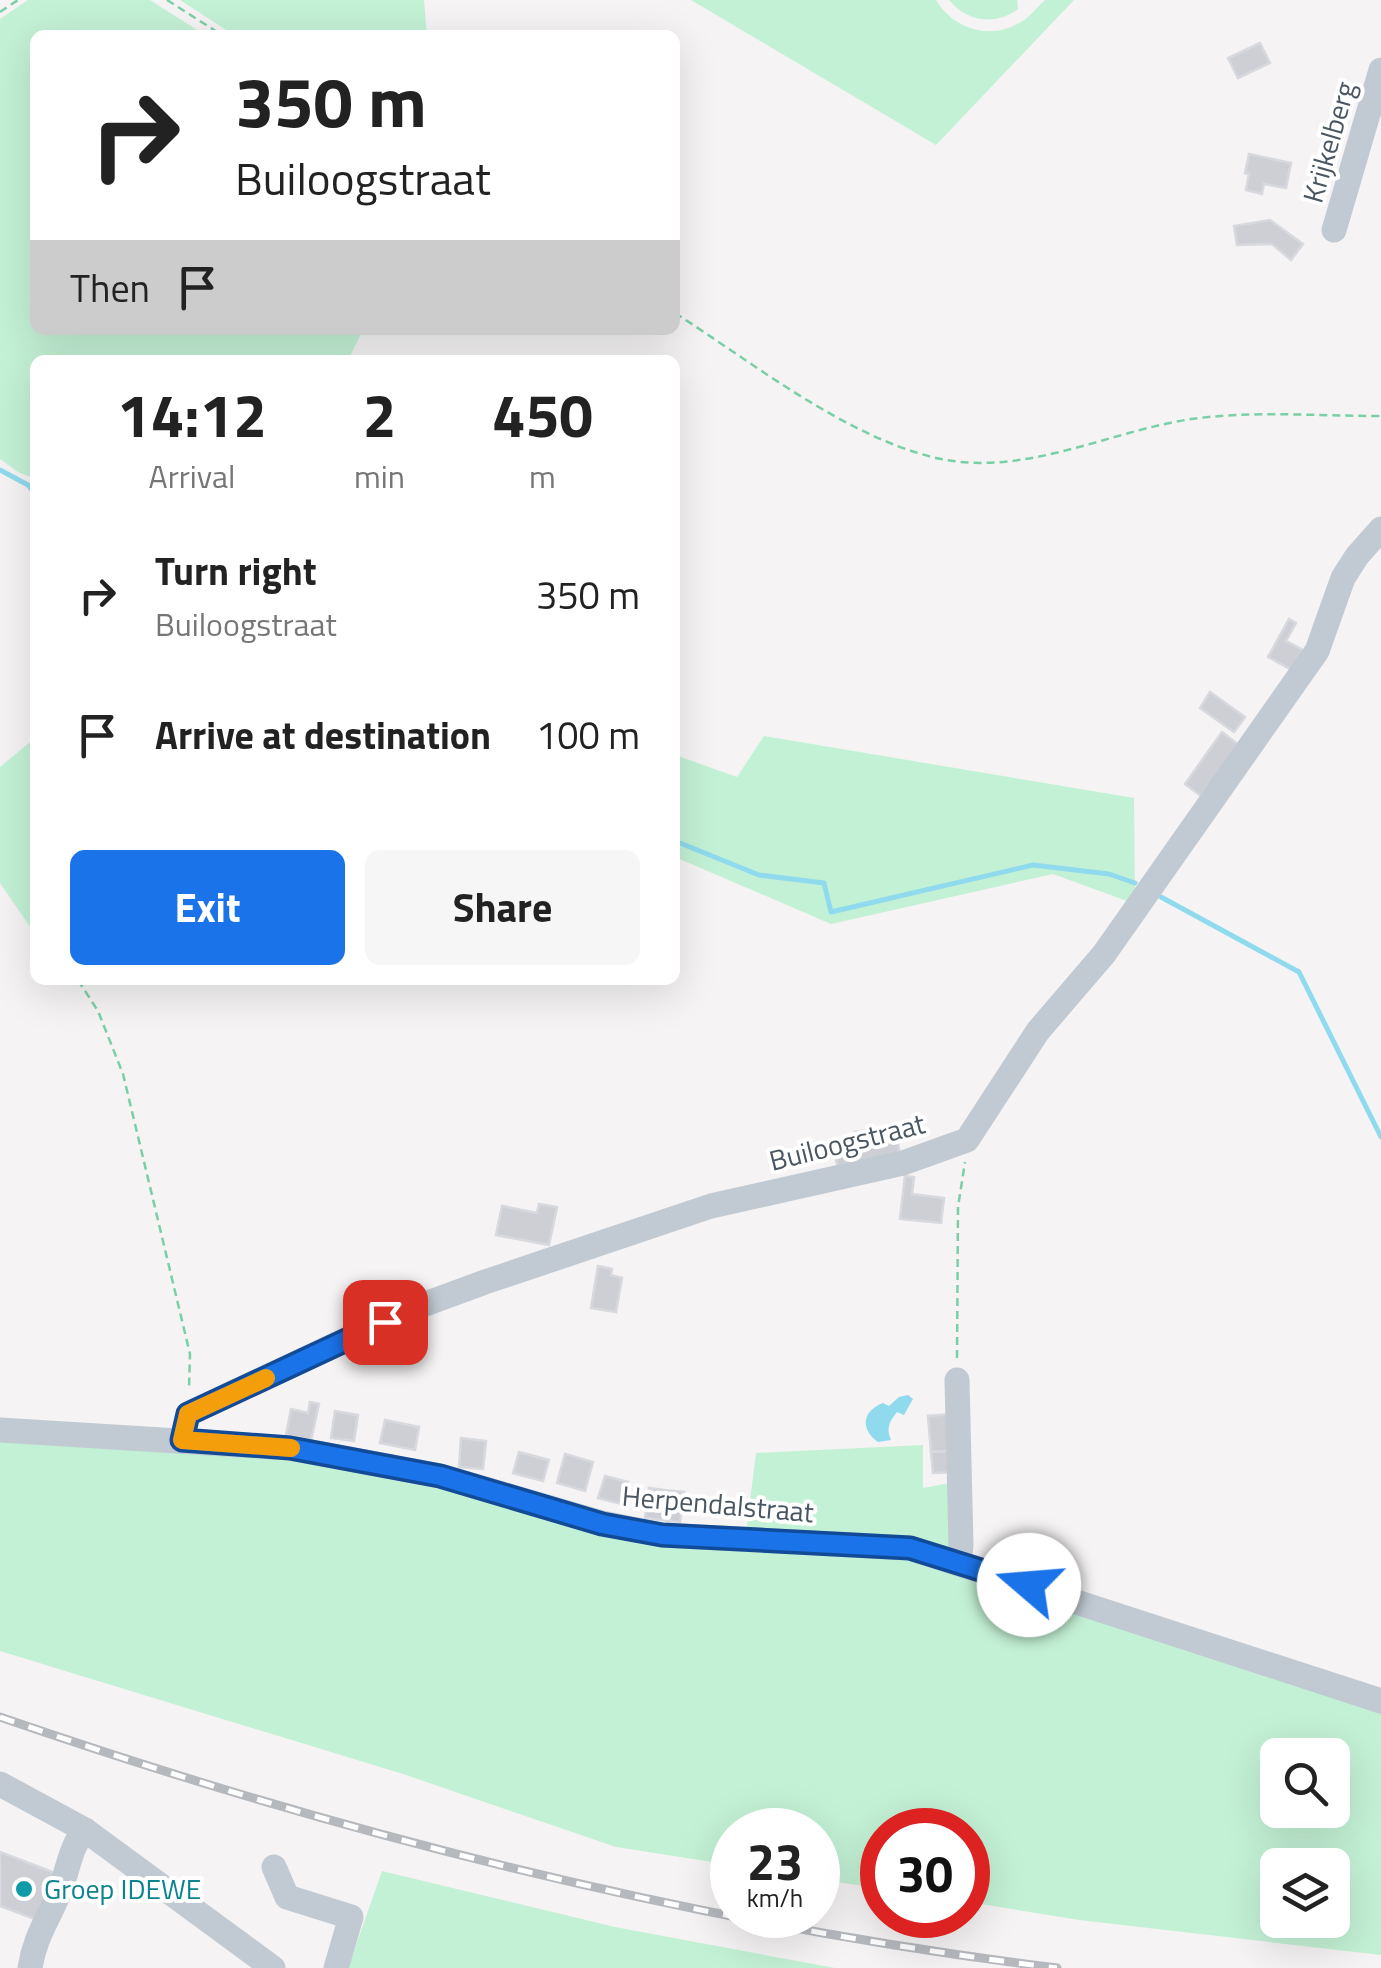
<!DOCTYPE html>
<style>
:root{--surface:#fff;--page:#f6f6f6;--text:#222;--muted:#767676;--accent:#1a73e8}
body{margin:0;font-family:"Titillium Web",sans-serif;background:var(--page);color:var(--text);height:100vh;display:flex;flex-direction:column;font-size:38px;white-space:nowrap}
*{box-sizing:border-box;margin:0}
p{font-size:32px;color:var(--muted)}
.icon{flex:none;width:55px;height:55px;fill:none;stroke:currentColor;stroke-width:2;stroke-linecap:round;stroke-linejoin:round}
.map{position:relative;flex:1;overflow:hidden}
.side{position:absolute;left:30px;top:355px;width:650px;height:630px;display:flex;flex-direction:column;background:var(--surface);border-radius:15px;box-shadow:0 10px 40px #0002}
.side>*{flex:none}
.banner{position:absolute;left:30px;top:30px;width:650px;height:305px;border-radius:15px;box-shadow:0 10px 40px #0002;background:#fff;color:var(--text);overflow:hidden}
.buttons{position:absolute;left:1260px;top:1738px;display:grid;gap:20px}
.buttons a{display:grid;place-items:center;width:90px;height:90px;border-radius:15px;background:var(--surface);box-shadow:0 10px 40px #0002;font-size:50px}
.speed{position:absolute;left:710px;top:1808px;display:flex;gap:20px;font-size:50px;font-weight:700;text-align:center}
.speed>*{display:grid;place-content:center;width:130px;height:130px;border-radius:50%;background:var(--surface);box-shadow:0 10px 40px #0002;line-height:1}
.speed small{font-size:25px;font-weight:400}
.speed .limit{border:15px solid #d22;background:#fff;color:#111}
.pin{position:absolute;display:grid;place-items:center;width:85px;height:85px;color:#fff;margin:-42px;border-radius:20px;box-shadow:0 5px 15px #0006}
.me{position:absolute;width:110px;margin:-55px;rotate:288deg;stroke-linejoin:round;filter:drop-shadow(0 0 8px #0008)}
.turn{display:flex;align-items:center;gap:35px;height:210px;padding:0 40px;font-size:45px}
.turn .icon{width:130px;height:130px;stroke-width:2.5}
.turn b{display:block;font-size:70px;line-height:85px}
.then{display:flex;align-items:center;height:95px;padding:0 40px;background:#0003;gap:20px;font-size:38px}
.eta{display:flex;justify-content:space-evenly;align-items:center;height:170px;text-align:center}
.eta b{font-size:60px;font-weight:700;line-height:70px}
.action{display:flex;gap:20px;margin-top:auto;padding:20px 40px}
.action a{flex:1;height:115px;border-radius:15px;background:var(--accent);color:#fff;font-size:40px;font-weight:700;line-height:115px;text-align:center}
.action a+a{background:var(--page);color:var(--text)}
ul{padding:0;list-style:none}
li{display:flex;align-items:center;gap:30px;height:140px;padding:0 40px}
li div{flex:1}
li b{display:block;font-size:38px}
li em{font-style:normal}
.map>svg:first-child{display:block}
.green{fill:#c3f1d5;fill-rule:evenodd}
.water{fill:#90daee}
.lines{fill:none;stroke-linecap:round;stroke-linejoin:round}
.stream{stroke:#90daee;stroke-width:5}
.building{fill:#cdcfd5;stroke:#d7d9de;stroke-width:2.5}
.path{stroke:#7ad0a6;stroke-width:2.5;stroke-dasharray:8 5;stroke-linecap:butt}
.minor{stroke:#c1cad2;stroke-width:25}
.rail-casing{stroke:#b5b8bd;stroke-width:9}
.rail{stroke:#fff;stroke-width:5;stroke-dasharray:15;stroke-linecap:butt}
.route-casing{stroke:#114b97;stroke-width:25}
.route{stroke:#1a73e8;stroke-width:18}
.slow{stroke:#f59e0b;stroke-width:18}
.culture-dot{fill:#0f9aa8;stroke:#fff;stroke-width:4}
.labels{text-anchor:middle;stroke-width:8;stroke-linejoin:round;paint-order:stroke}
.street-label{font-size:28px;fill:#4a5661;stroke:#fff}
.culture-label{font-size:28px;fill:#0d838f;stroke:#fff;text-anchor:start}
</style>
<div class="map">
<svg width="1381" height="1968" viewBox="0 0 1381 1968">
<rect width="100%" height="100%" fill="#f5f3f3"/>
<g class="green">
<path d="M28,0h122l55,35h-170v295h328l-15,30h-313v119l-17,-7 -18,-13v-440z"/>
<path d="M180,0h244l3,35h-193z"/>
<path d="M691,0h245c17,29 55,41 85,22 9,-5 16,-15 24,-22h29l-138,145z"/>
<path d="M949,0h68l1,9c-23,17 -51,13 -69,-9z"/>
<path d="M764,736l370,62 1,106 -82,-30 -222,50 -156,-67v-102l62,22z"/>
<path d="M35,738v196l-35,-51v-116z"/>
<path d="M0,1439l296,16 344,81 270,19 471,150v250l-302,-35 -111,-18v-72h-86v59l-64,-10v-49h-86v35l-116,-18 -213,-73 -403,-123zM1278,1755h54v55h-54zM1278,1865h54v55h-54z"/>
<path d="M923,1445v43l37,-7 -1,81 -214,-21 11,-88z"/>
<path d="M382,1871l233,56 220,41h-487z"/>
</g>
<path class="water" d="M908,1395l5,4 -9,16 -7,-3c-8,10 -11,16 -6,28l-13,2c-18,-13 -16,-31 5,-39l6,3 10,-9z"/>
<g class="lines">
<g class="stream">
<path d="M0,470l28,15 7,8"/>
<path d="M675,841l84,34 65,8 7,29 202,-47 76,9 26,9"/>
<path d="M1161,897l138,75 82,165"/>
</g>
</g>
<g class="building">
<path d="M1260,43l10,20 -32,15 -10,-20z"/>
<path d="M1249,154l42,9 -5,25 -22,-4 -2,10 -16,-4 3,-16 -4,-1z"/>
<path d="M1270,220l33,24 -12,16 -19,-16 -35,1 -3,-19z"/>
<path d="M1289,619l7,4 -10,18 17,9 -11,20 -24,-13z"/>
<path d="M1210,692l35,25 -11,15 -34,-24z"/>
<path d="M1222,732l17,13 -38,51 -16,-12z"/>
<path d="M871,1129l4,15 22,-5 4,19 -61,17 -7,-26 25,-6 -3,-11z"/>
<path d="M905,1176l9,1 -2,17 32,4 -3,25 -41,-4z"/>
<path d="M539,1204l18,3 -8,38 -53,-10 6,-29 35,7z"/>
<path d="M598,1266l14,3 -1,6 11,3 -6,34 -25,-4z"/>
<path d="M375,1285l7,15 -26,12 -7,-16z"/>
<path d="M310,1402l9,2 -8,36 -25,-5 5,-26 17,4z"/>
<path d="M335,1411l23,4 -4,26 -23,-3z"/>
<path d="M951,1414l3,37 -23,1 -3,-36z"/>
<path d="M385,1420l34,7 -4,23 -35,-7z"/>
<path d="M461,1438l25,3 -3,28 -24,-2z"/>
<path d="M954,1451l2,21 -23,1 -2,-21z"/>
<path d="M519,1452l30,8 -6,21 -30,-8z"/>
<path d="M565,1454l28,8 -8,29 -28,-8z"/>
<path d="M605,1476l23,6 -6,22 -24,-6z"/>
<path d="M649,1488l24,3 -4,30 -24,-3z"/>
<path d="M673,1491l11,1 -4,30 -11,-1z"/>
<path d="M0,1852l55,21 -18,47 -37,-14z"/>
</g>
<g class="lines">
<g class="path">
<path d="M167,0l55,35"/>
<path d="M0,12l18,-12"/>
<path d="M675,313c78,50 167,121 257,144 92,23 178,-28 267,-39 61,-7 121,-2 182,-2"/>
<path d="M78,980l20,31 25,63 67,280 -1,34"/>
<path d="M957,1358l1,-151 7,-45"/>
</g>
<g class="minor">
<path d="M1334,230l47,-160"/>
<path d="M957,1380l4,165 -2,17"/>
<path d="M0,1430l290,18 150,28 162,47 60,12 248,13 471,153"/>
<path d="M182,1440l6,-26 221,-104 76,-28 226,-76 192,-43 64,-23 71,-109 66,-77 213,-303 26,-73 14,-22 24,-27"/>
<path d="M0,1784l85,46 188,138"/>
<path d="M274,1867l13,30 64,20 -15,51"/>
<path d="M30,1968c5,-33 20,-51 31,-80 7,-19 10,-43 24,-58"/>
</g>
<g class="rail-casing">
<path id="rail" d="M0,1717c343,118 696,207 1057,251"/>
</g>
<use href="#rail" class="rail"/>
</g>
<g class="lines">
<g class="route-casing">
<path id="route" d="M385,1322l-197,92 -6,26 108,8 150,28 162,48 60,11 248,13 119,37"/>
</g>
<use href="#route" class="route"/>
<path class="slow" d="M266,1378l-78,36 -6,26 109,8"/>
</g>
<circle class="culture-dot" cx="24" cy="1889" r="10"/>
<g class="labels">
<g class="street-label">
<text transform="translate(1329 142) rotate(-74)" y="10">Krijkelberg</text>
<text transform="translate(847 1142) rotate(-14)" y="10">Builoogstraat</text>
<text transform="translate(718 1504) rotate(5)" y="10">Herpendalstraat</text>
</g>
<g class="culture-label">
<text x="44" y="1899">Groep IDEWE</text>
</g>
</g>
</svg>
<div class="buttons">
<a><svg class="icon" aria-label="search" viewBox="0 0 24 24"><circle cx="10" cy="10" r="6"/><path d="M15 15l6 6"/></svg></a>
<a><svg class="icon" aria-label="layers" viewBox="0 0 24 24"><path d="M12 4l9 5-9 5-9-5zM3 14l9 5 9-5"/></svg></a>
</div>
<div class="speed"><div>23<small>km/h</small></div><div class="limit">30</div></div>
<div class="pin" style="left:385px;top:1322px;background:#d93025"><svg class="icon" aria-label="arrive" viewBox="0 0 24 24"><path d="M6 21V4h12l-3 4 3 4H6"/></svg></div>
<svg class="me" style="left:1029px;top:1585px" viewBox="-20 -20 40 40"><circle r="19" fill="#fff"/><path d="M0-13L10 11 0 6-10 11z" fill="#1a73e8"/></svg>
<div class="banner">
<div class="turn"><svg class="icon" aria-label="right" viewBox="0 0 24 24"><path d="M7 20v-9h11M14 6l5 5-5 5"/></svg><div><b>350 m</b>Builoogstraat</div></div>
<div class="then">Then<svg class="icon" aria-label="arrive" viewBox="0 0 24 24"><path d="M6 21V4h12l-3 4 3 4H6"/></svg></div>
</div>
<section class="side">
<div class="eta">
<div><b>14:12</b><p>Arrival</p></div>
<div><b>2</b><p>min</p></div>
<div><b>450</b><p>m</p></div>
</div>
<ul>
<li><svg class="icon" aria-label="right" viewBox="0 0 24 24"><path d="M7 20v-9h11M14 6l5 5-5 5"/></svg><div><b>Turn right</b><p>Builoogstraat</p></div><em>350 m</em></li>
<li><svg class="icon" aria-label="arrive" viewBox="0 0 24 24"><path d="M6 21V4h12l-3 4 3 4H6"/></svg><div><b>Arrive at destination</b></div><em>100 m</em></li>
</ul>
<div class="action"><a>Exit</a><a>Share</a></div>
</section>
</div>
